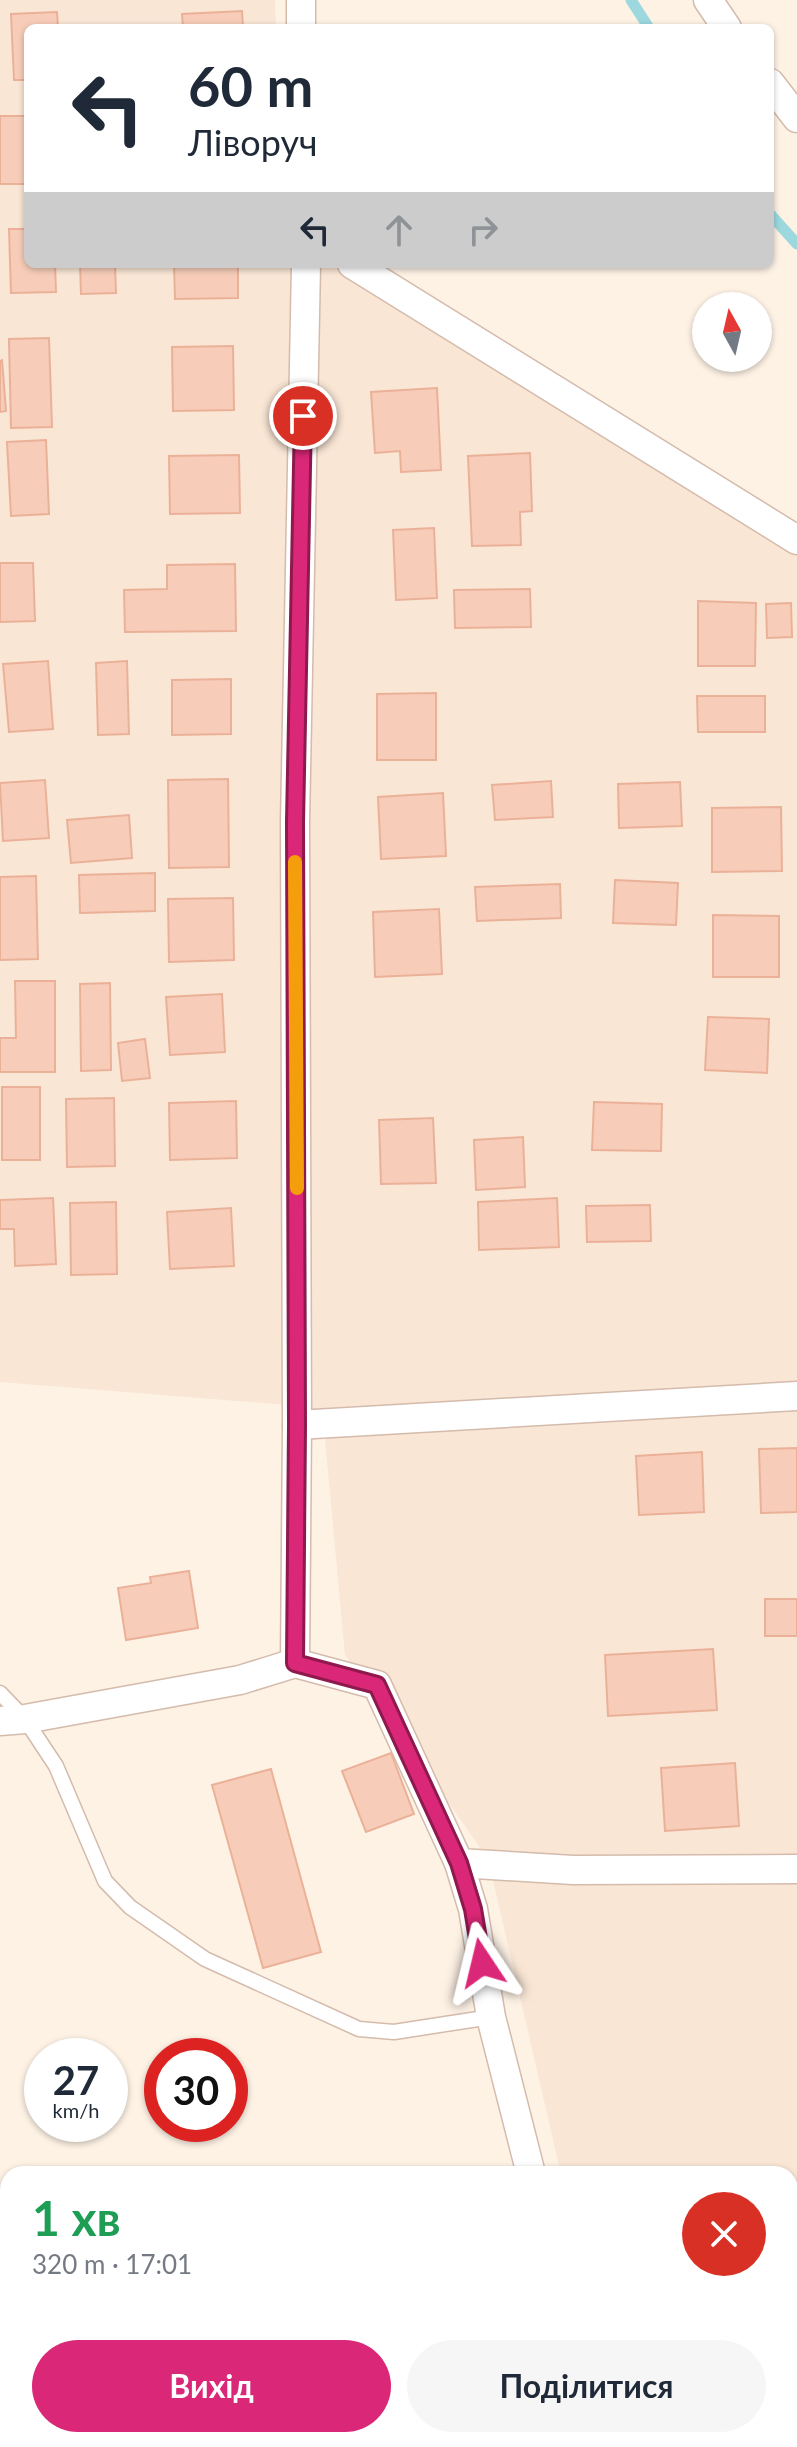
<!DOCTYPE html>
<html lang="uk">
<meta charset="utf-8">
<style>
:root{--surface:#fff;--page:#f6f6f7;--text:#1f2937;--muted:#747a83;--accent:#db2777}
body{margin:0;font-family:Lato,sans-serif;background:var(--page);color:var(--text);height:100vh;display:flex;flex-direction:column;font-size:30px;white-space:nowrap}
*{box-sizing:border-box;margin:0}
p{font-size:26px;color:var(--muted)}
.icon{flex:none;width:44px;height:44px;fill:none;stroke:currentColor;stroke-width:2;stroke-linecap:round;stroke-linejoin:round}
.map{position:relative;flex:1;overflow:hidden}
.side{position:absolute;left:0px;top:2166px;width:798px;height:282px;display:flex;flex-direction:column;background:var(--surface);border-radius:24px 24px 0 0;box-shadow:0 2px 6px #0004}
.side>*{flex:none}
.banner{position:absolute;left:24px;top:24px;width:750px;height:244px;border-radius:12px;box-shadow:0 2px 6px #0004;background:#fff;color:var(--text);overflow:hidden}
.needle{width:52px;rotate:352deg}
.tools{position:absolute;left:692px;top:292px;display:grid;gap:16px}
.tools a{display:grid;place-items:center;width:80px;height:80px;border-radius:50%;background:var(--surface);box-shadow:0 2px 6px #0004;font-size:40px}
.speed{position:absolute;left:24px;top:2038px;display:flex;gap:16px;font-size:40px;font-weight:700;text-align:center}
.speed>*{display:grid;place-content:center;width:104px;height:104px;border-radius:50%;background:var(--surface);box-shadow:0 2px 6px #0004;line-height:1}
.speed small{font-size:20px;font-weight:400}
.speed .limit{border:12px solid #d22;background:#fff;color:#111}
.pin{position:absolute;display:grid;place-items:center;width:68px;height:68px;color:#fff;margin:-34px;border:4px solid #fff;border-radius:50%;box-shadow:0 2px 8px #0007}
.me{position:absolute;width:88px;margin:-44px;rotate:350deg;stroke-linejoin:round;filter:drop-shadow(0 0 6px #0008)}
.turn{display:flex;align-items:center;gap:28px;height:168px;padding:0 32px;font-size:36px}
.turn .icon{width:104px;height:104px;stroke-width:2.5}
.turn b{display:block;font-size:56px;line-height:68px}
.lanes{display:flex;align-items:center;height:76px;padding:0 32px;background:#0003;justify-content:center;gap:40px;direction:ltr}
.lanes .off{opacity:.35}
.round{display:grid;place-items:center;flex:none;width:84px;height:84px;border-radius:42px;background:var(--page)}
.head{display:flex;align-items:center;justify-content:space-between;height:136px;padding:0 32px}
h1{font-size:48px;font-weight:700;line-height:60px;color:#1e9e55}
.button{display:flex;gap:16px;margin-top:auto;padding:16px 32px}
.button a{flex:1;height:92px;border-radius:48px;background:var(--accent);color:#fff;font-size:32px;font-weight:700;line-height:92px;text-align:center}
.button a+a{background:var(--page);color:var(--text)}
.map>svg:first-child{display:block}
.residential{fill:#f9e6d5}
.water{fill:#b7e7ea;stroke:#9cd8dd;stroke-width:2}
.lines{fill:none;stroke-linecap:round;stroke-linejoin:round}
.stream{stroke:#9cd8dd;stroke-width:11}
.building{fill:#f7cdb9;stroke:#ebb198;stroke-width:2}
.lane-casing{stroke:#d4bbac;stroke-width:17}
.street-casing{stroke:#d4bbac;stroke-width:31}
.lane{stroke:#fff;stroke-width:14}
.street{stroke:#fff;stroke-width:28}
.route-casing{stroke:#8e194d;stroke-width:20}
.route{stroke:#db2777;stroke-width:14}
.slow{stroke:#f59e0b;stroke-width:14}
</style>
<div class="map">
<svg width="797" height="2447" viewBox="0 0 797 2447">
<rect width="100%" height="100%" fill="#fef2e5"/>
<path class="residential" d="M0,0h275l1,28h-248v236h303l466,279v1904h-173l-1,-7h167v-266h-229l-73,-315 -143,-204 -20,-216 -38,-34 -287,-23z"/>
<path class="water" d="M0,2301h8v56l-8,1z"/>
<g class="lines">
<g class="stream">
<path d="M631,0l18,28"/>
<path d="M770,214l27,30"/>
<path d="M790,2254h7"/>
</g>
</g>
<g class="building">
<path d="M242,11l1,17h-60l-1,-14z"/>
<path d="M57,12l1,16h-30v52h-14l-3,-66z"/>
<rect x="0" y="116" width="28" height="68"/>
<path d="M9,229h19v35h27l1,28 -45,1z"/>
<path d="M80,264h35l1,29 -35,1z"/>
<path d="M174,264h64v34l-63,1z"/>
<path d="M49,338l3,89 -41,1 -2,-89z"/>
<path d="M233,346l1,64 -61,1 -1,-64z"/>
<path d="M2,360l4,51 -6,1v-51z"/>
<path d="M437,388l4,82 -40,2 -1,-21 -25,2 -4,-61z"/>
<path d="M46,440l3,74 -38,2 -4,-74z"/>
<path d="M530,453l2,58 -12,1 1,33 -49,1 -4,-90z"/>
<path d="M239,455l1,58 -70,1 -1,-58z"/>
<path d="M434,528l3,70 -41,2 -3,-70z"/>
<path d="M0,563h33l2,58 -35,1z"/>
<path d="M235,564l1,67 -111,1 -1,-42 43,-1v-24z"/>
<path d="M530,589l1,38 -76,1 -1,-38z"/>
<path d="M698,601l58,2 -1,63h-57z"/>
<path d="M791,603l1,34 -25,1 -1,-34z"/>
<path d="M48,661l5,68 -44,3 -6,-68z"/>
<path d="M127,661l2,73 -31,1 -2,-72z"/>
<path d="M231,679v55l-59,1v-55z"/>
<path d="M436,693v67h-59v-66z"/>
<path d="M697,696h68v36h-67z"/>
<path d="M228,779l1,88 -60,1 -1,-88z"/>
<path d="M45,780l4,58 -46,3 -3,-58z"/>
<path d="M551,781l2,36 -58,3 -3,-35z"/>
<path d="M680,782l2,44 -63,2 -1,-44z"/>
<path d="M443,793l3,63 -65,3 -3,-62z"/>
<path d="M781,807l1,64 -70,1v-64z"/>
<path d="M129,815l3,43 -61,5 -4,-43z"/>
<path d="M155,873v38l-75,2 -1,-38z"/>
<path d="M36,876l2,83 -38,1v-83z"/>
<path d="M615,880l63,3 -2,42 -63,-2z"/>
<path d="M560,884l1,34 -84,3 -2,-34z"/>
<path d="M233,898l1,62 -65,2 -1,-63z"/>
<path d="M439,909l3,65 -67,3 -2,-65z"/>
<path d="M713,915l66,1v61h-66z"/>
<path d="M15,981h40v91h-55v-34h16z"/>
<path d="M110,983l1,87 -30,1 -1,-87z"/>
<path d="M222,994l3,58 -55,3 -4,-58z"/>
<path d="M708,1017l61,2 -2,54 -62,-3z"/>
<path d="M145,1039l5,39 -28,3 -4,-38z"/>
<rect x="2" y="1087" width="38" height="73"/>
<path d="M114,1098l1,68 -48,1 -1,-68z"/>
<path d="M236,1101l1,57 -67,2 -1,-57z"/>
<path d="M594,1102l68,2 -1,47 -69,-1z"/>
<path d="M433,1118l3,65 -55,1 -2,-64z"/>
<path d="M523,1137l2,50 -49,3 -2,-50z"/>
<path d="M53,1198l3,66 -41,2 -1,-37h-14v-29z"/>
<path d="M557,1198l2,49 -80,3 -1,-48z"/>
<path d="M116,1202l1,72 -46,1 -1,-72z"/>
<path d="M650,1205l1,36 -64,1 -1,-36z"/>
<path d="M231,1208l3,58 -64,3 -3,-57z"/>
<path d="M797,1448v64l-36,1 -2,-64z"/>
<path d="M702,1452l2,60 -65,3 -3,-59z"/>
<path d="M189,1571l9,57 -72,12 -8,-52 33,-5 -1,-6z"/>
<rect x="765" y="1599" width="32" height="37"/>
<path d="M713,1649l4,61 -109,6 -3,-61z"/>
<path d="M391,1753l23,61 -48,18 -24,-61z"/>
<path d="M735,1763l4,63 -74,5 -4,-63z"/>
<path d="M271,1769l50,183 -58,16 -51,-183z"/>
</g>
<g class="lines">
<g class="lane-casing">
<path id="lane" d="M0,1693l25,26 31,47 49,115 25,26 75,52 154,70 35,3 97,-15"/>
</g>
<g class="street-casing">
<g id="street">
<path d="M301,0v28"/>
<path d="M708,0l19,28"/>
<path d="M770,83l27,35"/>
<path d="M306,264l-11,558 2,603 500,-29"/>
<path d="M352,264l445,276"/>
<path d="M297,1425l-2,238 82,22 82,178 114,7 224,-1"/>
<path d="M0,1721l25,-2 215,-39 55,-17"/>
<path d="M459,1863l14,46 18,108 40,157"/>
<path d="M599,2440l1,7"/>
</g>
</g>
<use href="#lane" class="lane"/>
<use href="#street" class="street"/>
</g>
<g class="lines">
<g class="route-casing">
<path id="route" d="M303,416l-8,406 2,603 -2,238 82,22 82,178 14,46 9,54"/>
</g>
<use href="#route" class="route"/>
<path class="slow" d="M295,862l2,326"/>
</g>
</svg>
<div class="tools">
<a><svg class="needle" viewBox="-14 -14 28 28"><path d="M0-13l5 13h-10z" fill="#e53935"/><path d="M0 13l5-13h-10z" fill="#747a83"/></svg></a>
</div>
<div class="speed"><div>27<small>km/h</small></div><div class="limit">30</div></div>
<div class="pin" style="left:303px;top:416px;background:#d93025"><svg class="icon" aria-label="arrive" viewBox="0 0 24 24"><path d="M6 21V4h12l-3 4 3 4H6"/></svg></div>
<svg class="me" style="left:482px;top:1963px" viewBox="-20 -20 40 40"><path d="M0-17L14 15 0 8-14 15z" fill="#db2777" stroke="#fff" stroke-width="4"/></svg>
<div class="banner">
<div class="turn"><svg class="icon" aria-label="left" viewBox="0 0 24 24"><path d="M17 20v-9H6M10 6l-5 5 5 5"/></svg><div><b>60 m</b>Ліворуч</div></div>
<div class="lanes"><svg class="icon" aria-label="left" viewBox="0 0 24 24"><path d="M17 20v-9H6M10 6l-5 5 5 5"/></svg><svg class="icon off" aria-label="ahead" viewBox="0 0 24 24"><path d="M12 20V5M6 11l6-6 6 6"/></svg><svg class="icon off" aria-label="right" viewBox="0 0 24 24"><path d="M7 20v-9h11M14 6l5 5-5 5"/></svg></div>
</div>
<section class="side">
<div class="head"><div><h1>1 хв</h1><p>320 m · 17:01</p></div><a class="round" style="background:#d93025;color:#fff"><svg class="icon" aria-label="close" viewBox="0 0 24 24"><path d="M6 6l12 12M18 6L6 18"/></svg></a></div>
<div class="button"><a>Вихід</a><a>Поділитися</a></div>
</section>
</div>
